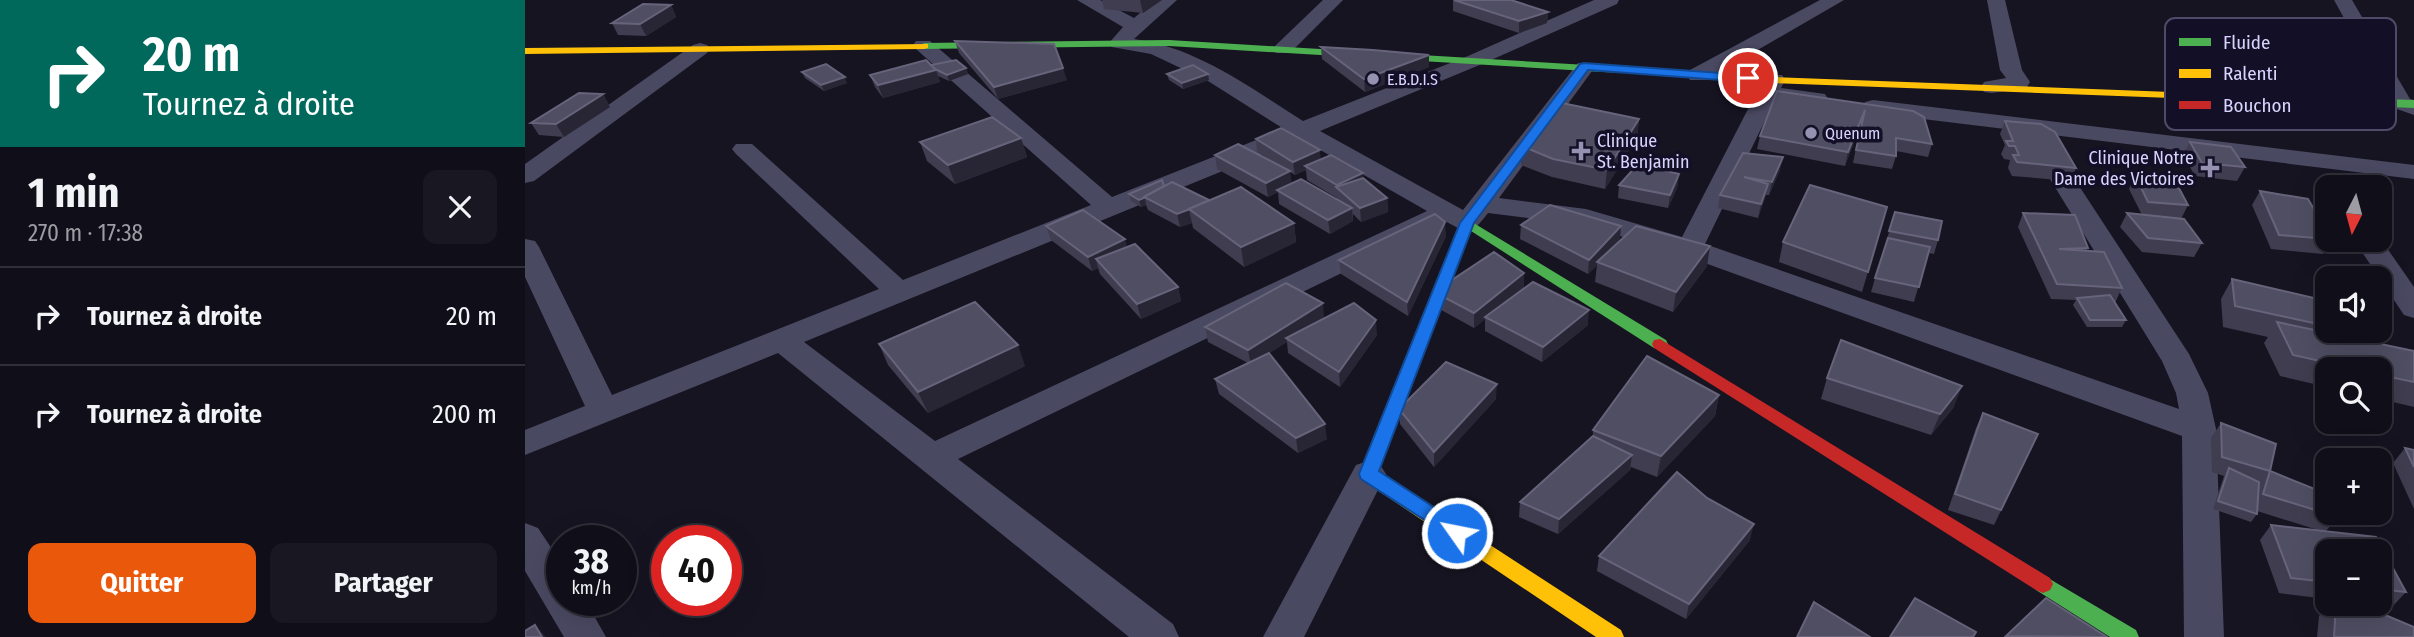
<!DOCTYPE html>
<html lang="fr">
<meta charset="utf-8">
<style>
:root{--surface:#100f19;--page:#191822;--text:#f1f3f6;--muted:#9c9ca2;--line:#302f38;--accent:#ea580c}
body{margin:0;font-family:"Fira Sans Condensed",sans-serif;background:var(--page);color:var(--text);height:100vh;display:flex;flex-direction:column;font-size:26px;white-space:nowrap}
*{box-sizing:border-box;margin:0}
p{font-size:23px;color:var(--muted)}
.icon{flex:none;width:38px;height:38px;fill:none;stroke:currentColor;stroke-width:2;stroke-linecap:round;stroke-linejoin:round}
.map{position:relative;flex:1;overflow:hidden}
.side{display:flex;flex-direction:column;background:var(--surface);width:525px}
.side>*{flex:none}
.hud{background:#00695c;color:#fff;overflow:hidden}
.needle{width:46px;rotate:186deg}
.controls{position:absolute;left:1790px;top:175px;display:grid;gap:14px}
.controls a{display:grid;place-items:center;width:77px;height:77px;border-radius:14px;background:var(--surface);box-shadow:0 7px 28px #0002,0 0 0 2px var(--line);font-size:35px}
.speed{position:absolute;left:21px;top:525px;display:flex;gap:14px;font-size:35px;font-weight:700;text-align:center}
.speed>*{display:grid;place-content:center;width:91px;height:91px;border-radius:50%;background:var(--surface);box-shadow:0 7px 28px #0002,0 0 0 2px var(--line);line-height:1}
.speed small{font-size:18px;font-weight:400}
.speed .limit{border:10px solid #d22;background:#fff;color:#111}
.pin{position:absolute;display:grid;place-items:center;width:60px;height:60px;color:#fff;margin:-30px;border:4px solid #fff;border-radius:50%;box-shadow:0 2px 7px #0007}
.me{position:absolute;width:77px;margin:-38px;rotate:303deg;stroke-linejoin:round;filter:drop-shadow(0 0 5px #0008)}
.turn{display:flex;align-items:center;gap:24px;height:147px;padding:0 28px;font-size:32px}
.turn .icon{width:91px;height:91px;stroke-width:2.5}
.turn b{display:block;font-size:49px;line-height:60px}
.round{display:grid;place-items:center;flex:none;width:74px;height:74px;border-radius:14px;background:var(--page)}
.overview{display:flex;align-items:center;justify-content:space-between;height:119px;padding:0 28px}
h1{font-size:42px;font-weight:700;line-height:52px}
.button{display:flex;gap:14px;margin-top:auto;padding:14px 28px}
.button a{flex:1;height:80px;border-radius:14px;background:var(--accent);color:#fff;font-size:28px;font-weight:700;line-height:80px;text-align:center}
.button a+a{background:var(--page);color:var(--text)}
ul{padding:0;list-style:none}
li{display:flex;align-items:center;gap:21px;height:98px;padding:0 28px;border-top:2px solid var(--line)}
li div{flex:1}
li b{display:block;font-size:26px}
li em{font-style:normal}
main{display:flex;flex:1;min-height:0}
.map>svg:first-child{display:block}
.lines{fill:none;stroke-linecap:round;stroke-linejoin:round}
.street{fill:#4a4962;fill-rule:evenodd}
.fast{fill:#4caf50;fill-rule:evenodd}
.slow{fill:#ffc107;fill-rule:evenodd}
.jam{fill:#c62828;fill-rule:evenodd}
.wall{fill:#403d50;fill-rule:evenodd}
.shaded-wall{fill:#282635}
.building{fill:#504e63;stroke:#66637b;stroke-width:2}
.route{fill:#1a73e8;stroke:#114b97;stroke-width:2}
.poi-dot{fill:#9591b1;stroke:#130f26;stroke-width:2.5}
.labels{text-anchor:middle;stroke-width:7;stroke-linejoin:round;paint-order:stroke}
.far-poi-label{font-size:16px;fill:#d9d4ff;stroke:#130f26;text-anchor:start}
.poi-label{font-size:18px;fill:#d9d4ff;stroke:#130f26;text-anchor:start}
.key{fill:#130f26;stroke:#4e4a67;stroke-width:2}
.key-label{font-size:19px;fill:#d9d4ff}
</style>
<main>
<section class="side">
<div class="hud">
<div class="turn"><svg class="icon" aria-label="right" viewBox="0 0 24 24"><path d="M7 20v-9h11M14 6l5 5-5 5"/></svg><div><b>20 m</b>Tournez à droite</div></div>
</div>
<div class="overview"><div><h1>1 min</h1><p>270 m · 17:38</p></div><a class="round"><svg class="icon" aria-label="close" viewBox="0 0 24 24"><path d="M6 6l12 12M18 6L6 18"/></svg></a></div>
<ul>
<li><svg class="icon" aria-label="right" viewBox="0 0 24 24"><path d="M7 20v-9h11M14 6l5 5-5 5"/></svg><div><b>Tournez à droite</b></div><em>20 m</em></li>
<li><svg class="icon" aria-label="right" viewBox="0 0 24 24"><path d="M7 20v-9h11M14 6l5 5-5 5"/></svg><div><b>Tournez à droite</b></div><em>200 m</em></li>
</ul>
<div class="button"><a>Quitter</a><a>Partager</a></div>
</section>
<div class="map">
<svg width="1889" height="637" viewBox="0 0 1889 637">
<rect width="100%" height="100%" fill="#161421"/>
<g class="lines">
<g class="street">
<path d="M552,0h23l34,18 22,-18h21l-43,39c62,8 117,49 169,82l165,-65 126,-56h25l-2,4 -135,60 -162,67 143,79 115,-147h14l3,4 -96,131 87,11 96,28 81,-157 3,-5h16l3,5 -4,8 44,6 3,5 -3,5 -8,2 -42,-6 -70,144 474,165 -3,-16 -14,-32 -133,-216 4,-5h16l140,214 19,39 8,36 8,208h-40l-2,-201 -502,-182 -97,-29 -95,-12c-15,20 -19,22 -41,9l-489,237 215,165 6,13h-50l-351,-284 -253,102v-25l60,-24 -60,-129v-38l10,2 4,6 73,148 267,-106 -143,-135 -4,-5 4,-5h16l151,136 188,-75 -175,-156 -3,-4 3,-4h14l182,156 172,-68 -76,-48 -57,-27 -39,-7 -3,-4 14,-16zM776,139l126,72 -492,230 -131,-99z"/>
<path d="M798,0h20l-53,53h-14l-3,-4 3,-4z"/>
<path d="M1295,0h24l-138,80h-16l-3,-5 3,-5z"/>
<path d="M1462,0h18l17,70 8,12 -3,5 -35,6 -8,-1 -3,-5 3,-5 22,-4 -6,-8z"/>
<path d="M1809,0h18l58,99 4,1v15l-20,-7z"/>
<path d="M175,43l7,2 3,4 -3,4 -173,128 -9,2v-19l168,-119z"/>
<path d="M1348,100l541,65v14l-549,-67 -3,-5 3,-5z"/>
<path d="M1855,238l34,49v31l-10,-3 -50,-75z"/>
<path d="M843,461l12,4 6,9 -82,163h-41l93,-172z"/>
<path d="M0,523l13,5 24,36v36h23l21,37h-42l-39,-66z"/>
</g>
<g class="fast">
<path d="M644,40l451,27 6,3 -6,3 -451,-27 -245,3 -5,-3 5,-3z"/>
<path d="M1673,93l216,7v8l-220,-10 -2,-2z"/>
<path d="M942,219l199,121 2,4 -2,4h-12l-183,-117 -72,187 -3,4h-12l-3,-4 79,-195z"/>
<path d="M1518,575l93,55 3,7h-29l-74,-47 -3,-6 3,-6z"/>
</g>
<g class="slow">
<path d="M403,44v4l-4,1 -399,5v-6z"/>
<path d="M1095,67l154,10 424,16 6,3 -6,3 -424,-16 -158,-11v-4z"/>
<path d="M865,412l6,2 3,4 -21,54 243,158 3,7h-28l-235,-158 -2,-5 22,-56 3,-4z"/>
</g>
<path class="jam" d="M1135,339l390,239 3,6 -3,6 -7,3 -7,-3 -382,-242 -2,-4 2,-4z"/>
</g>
<g class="wall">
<path d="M577,0h60l-19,13 -39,-4z"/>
<path d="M928,0l95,12 -1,11 -28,10 -66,-22z"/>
<path d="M146,5l5,12 -30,19 -28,-1 -6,-12z"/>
<path d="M430,41l112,39 -69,19 -39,-46z"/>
<path d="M796,47l108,20 -64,25 -43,-33z"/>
<path d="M406,65l35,3 2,6 -19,7 -11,-5 2,6 -57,16 -8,-11 -5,-12z"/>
<path d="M277,72l45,11 -23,8 -19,-13z"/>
<path d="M642,74l42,6 -26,9 -14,-9z"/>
<path d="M1252,91l155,53 -4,13 -32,-6v5l-4,13 -39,-6 8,-40 -16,43 -88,-17 3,-13z"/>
<path d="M78,94l7,13 -46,30 -25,-2 -8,-12z"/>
<path d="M1114,119l-2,18 -32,52 -53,-12 -31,-12 1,-19z"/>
<path d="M1480,121l71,47 -5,13 -59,-5 -4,-8 2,-8 -6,-1 -3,-5 4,-9 -5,-11z"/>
<path d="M496,138l6,19 -72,27 -28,-23 -7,-19z"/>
<path d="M731,139l65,20 42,19 24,20 1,14 -27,10 -8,-8v7l-23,13 -51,-30 -1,-12 -10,5 -51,-28 -2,-14 66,12 -24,-15zM781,170l1,10 30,18v1l-46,-16 -1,-11 5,3z"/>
<path d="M1665,142l55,25 -8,14 -42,-5 -12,-21z"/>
<path d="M1218,153l37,17 -11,25h-3l-8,23 -40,-10 2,-13z"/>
<path d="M1154,174l-2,14 -9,20 -50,-10 1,-13z"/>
<path d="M1610,175l53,30 -7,14 21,24 -8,14 -52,-5 -22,-25 7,-14 15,2 -13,-26z"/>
<path d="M639,186l45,14 85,23 2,19 -52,25 -51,-39 -1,-5 -12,4 -32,-17 -2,-5 -5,2 -10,-6 -2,-7z"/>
<path d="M1735,191l72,49 -9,14 -52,-5 -19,-44z"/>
<path d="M1362,207l-25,85 -83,-30 4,-20z"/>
<path d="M1370,212l43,28 -4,14 -6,-1 -14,49 -43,-10z"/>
<path d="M1498,213l65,35 -2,3 36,37 -7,15 11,17 -4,7h-35l-14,-22 3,-5 -25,-1 -33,-72z"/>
<path d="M996,225l99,15 -8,8 98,-2 -3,20 -34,46 -78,-30 2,-17 -9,9 -68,-35z"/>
<path d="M521,226l81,21 51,40 3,14 -40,18 -41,-45 -2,-6 -6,3 -41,-31z"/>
<path d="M921,236l-38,80 -67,-42 -2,-14z"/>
<path d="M999,273v15l-9,7 73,30 -46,37 -57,-31v-12l-11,9 -40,-22v-14z"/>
<path d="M1707,279l95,22v30h53l6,7 -5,6 33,7v56l-34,-8v-30h-53v18l-47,-11 -16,-33 4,-6 -45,-10 -2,-28z"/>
<path d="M799,318l-6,4 59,13 -37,52 -52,-34 -1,-11 -18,11 58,86 -29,14 -79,-59 -4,-15 33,-16 -40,-21 -3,-15z"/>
<path d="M354,344l146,22 -97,47 -40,-48z"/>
<path d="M1302,378l127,29 -23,28 -110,-36z"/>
<path d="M1194,395l-4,21 -58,61 -26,-10 -1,3 -72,64 -39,-17 1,-15 73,-66v-6z"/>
<path d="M971,399l-62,68 -34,-43 -1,-15z"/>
<path d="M1458,413l55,21 -44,91 -46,-15 28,-82z"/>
<path d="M1696,423l55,21 -6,27 57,23v19h9l2,4 -12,14 50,6 30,55 -14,15 -26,-3h14v-53h-53v48l-48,-6 -19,-53 11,-15 50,6 -64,-20v3l-6,8 -38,-13 11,-33 -12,-4 -1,-34z"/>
<path d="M1880,448l9,2v59l-21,-46z"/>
<path d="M1182,498l43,42 -64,79 -89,-48 2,-15z"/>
<path d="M1804,604h30l55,33h-97l2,-21z"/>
</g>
<g class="shaded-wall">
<path d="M615,0h22l-19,13z"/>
<path d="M146,5l5,12 -30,19 -6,-12z"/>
<path d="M1023,12l-1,11 -28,10v-12z"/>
<path d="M904,55v12l-64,25 -1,-13z"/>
<path d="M441,68l2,6 -19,7 -2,-6z"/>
<path d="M538,68l4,12 -69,19 -4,-12z"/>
<path d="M411,70l4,12 -57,16 -5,-13z"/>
<path d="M683,74l1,6 -26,9 -1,-6z"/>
<path d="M320,77l2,6 -23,8 -3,-6z"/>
<path d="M78,94l7,13 -46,30 -8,-13z"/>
<path d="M1340,110l-4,13 -16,43 3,-14z"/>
<path d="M1114,119l-2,18 -32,52 2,-19z"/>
<path d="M496,138l6,19 -72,27 -7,-19z"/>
<path d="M795,150l1,13 -16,3 1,4 -11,5 -2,-13z"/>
<path d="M1258,157l-3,13 -11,25 3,-13z"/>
<path d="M765,171l2,14 -15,5 1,2 -10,5 -2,-14z"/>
<path d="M838,173l1,13 -27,2v-3z"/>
<path d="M1154,174l-2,14 -9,20 2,-13z"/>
<path d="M1243,184l-3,14 -7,20 3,-14z"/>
<path d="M620,198l1,7 -5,2 -2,-7z"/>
<path d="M862,198l1,14 -27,10 -1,-14z"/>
<path d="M827,208l1,13 -23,13 -2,-14z"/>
<path d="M664,210l3,13 -12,4 -3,-13z"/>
<path d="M920,222l1,14 -38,80 -1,-14z"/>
<path d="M769,223l2,19 -52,25 -3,-20z"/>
<path d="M1096,226l-1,14 -22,23 -1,-1v3l-9,9 1,-14z"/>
<path d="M600,239l4,14 -33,6 2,9 -6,3 -4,-14z"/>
<path d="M1185,246l-3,20 -34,46 3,-20z"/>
<path d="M999,273v15l-37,30 -2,-1v2l-11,9v-15z"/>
<path d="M653,287l3,14 -40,18 -4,-15z"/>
<path d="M798,303l1,15 -35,22 -3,-2 1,4 -36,23 -3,-15z"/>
<path d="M1064,310l-1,15 -46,37 1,-15z"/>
<path d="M851,320l1,15 -37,52 -1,-15z"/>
<path d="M493,345l7,21 -97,47 -10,-21z"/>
<path d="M972,384l-1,15 -62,68v-15z"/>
<path d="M1437,386l-8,21 -23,28 9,-21z"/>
<path d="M1194,395l-4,21 -58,61 4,-21z"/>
<path d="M800,424l2,15 -29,14 -2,-15z"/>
<path d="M1107,455l-2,15 -72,64 1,-15z"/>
<path d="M1229,524l-4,16 -64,79 3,-15z"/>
<path d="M10,625l11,12h-4z"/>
</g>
<g class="building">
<path d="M929,0h57l37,12 -29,9z"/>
<path d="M118,4l28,1 -31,19 -28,-1z"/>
<path d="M430,41l99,3 9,24 -69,19z"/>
<path d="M796,47l52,3 56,5 -65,24z"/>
<path d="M401,60l10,10 -58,15 -8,-10z"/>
<path d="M431,60l10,8 -19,7 -12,-6 -4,-4z"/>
<path d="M301,64l19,13 -24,8 -19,-13z"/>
<path d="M668,65l15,9 -26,9 -15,-9z"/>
<path d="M1252,91l136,20 11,6 8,27 -36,-6v18l-40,-6 9,-40 -17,42 -88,-16z"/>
<path d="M54,93l24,1 -47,30 -25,-1z"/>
<path d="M1037,103l77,16 -32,51 -54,-11 -31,-13z"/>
<path d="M467,117l29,21 -73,27 -28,-23z"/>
<path d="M1480,121l36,3 14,8 21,36 -59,-6 -4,-7h6l-4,-9h-6l-3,-5h7z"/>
<path d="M756,128l39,22 -27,12 -37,-23z"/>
<path d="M1665,142l41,5 14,20 -43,-4z"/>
<path d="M713,144l52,27 -24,12 -51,-28z"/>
<path d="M1218,153l40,4 -11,25 -28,-5 24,7 -7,20 -41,-9z"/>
<path d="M806,155l32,18 -26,12 -32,-19z"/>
<path d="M1113,164l41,10 -9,21 -51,-10z"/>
<path d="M1610,175l38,2 15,28 -40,-3z"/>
<path d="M838,178l24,20 -27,10 -24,-21z"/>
<path d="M776,179l51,29 -24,12 -51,-30z"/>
<path d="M637,180l2,6 -20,11h2l-7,3 -10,-6z"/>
<path d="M647,182l37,18 -20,9h1l-13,5 -33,-17z"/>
<path d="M1285,185l77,22 -19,65 -85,-30z"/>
<path d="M716,187l53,36 -53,24 -52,-38z"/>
<path d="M1735,191l48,8 19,33v7l-48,-4z"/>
<path d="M1025,205l71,21 -32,34 -68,-35z"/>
<path d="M558,210l42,29 -37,18 -42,-31z"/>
<path d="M1370,212l47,9 -4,19 -49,-9z"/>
<path d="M1498,213l52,2 13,33 -29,1 45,3 18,36 -65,-4z"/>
<path d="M1602,213l57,6 18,24 -54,-5z"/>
<path d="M910,214l10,8 -38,80 -68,-42z"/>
<path d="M1111,226l74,20 -34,46 -79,-30z"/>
<path d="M1363,238l42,9 -11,40 -44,-9z"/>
<path d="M610,244l43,43 -41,17 -41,-45z"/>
<path d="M969,252l30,21 -50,40 -40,-21z"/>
<path d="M1707,279l95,22v25l-92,-20z"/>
<path d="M1008,282l56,28 -46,37 -58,-30z"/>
<path d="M761,283l37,20 -75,47 -43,-23z"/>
<path d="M1585,295l16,25h-36l-13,-22z"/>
<path d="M450,302l43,43 -100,47 -39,-48z"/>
<path d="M829,303l22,17 -37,52 -53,-34z"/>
<path d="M1855,319l6,19 -36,-7h30z"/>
<path d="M1752,322l137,29v31l-34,-7v-6h-25l-62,-14z"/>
<path d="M1316,340l121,46 -22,28 -113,-36z"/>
<path d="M744,353l56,71 -29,14 -81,-59z"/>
<path d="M1122,356l72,39 -58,61 -68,-26z"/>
<path d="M921,362l51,22 -63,68 -35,-43z"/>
<path d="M1458,413l55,21 -37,76 -46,-16z"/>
<path d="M1696,423l55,21 -6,27 57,23v19h9l2,4 -75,-23 7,-23 -48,-14z"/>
<path d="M1068,436l39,19 -73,64 -39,-17z"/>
<path d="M1880,448l9,2v17z"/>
<path d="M1704,468l30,14 -2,32 -39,-13z"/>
<path d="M1152,472l30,26 47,26 -65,80 -90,-48z"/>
<path d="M1746,525l105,12 30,55 -26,-3v-38h-53v31l-36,-4z"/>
<path d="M1390,598l61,34 -3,5h-83z"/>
<path d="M1521,598l61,39 -101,-1z"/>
<path d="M1289,602l56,35h-73z"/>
<path d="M1811,604h23l55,23v10h-80z"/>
<path d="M10,625l7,12h-17v-6z"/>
</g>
<path class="route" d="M1059,63l164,12 6,3 -6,4 -160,-12 -114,153 -95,248 85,56 3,6 -3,6 -7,2 -96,-62 -2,-5 101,-251 120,-159z"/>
<g class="poi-dot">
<circle cx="848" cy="79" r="7"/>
<circle cx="1286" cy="133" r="7"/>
<path d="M1052.5 140.5h7v7h7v7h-7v7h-7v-7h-7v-7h7z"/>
<path d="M1681.5 157.5h7v7h7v7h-7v7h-7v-7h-7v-7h7z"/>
</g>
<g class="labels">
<g class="far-poi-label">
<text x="862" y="85">E.B.D.I.S</text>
<text x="1300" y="139">Quenum</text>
</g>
<g class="poi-label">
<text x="1072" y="147">Clinique<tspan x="1072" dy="21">St. Benjamin</tspan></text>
<text x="1669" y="164" text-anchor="end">Clinique Notre<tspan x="1669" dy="21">Dame des Victoires</tspan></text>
</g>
</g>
<rect x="1640" y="18" width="231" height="112" rx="10" class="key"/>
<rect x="1654" y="38" width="32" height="8" fill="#4caf50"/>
<rect x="1654" y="69" width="32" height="9" fill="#ffc107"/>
<rect x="1654" y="101" width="32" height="8" fill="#c62828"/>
<g class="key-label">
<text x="1698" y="49">Fluide</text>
<text x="1698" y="80">Ralenti</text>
<text x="1698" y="112">Bouchon</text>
</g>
</svg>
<div class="controls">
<a><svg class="needle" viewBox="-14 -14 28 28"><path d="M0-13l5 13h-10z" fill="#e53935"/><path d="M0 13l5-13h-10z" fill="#9c9ca2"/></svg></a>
<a><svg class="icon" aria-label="sound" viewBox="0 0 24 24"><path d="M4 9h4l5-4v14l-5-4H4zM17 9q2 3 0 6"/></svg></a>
<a><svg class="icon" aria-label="search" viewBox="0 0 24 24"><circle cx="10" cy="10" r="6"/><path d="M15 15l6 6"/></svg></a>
<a>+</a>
<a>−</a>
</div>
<div class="speed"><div>38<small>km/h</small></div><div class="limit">40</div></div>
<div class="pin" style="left:1223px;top:78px;background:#d93025"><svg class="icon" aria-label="arrive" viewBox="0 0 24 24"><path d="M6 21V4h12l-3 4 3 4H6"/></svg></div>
<svg class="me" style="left:932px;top:533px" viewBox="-20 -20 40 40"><circle r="17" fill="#1a73e8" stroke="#fff" stroke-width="3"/><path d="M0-11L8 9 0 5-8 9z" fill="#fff"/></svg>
</div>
</main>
